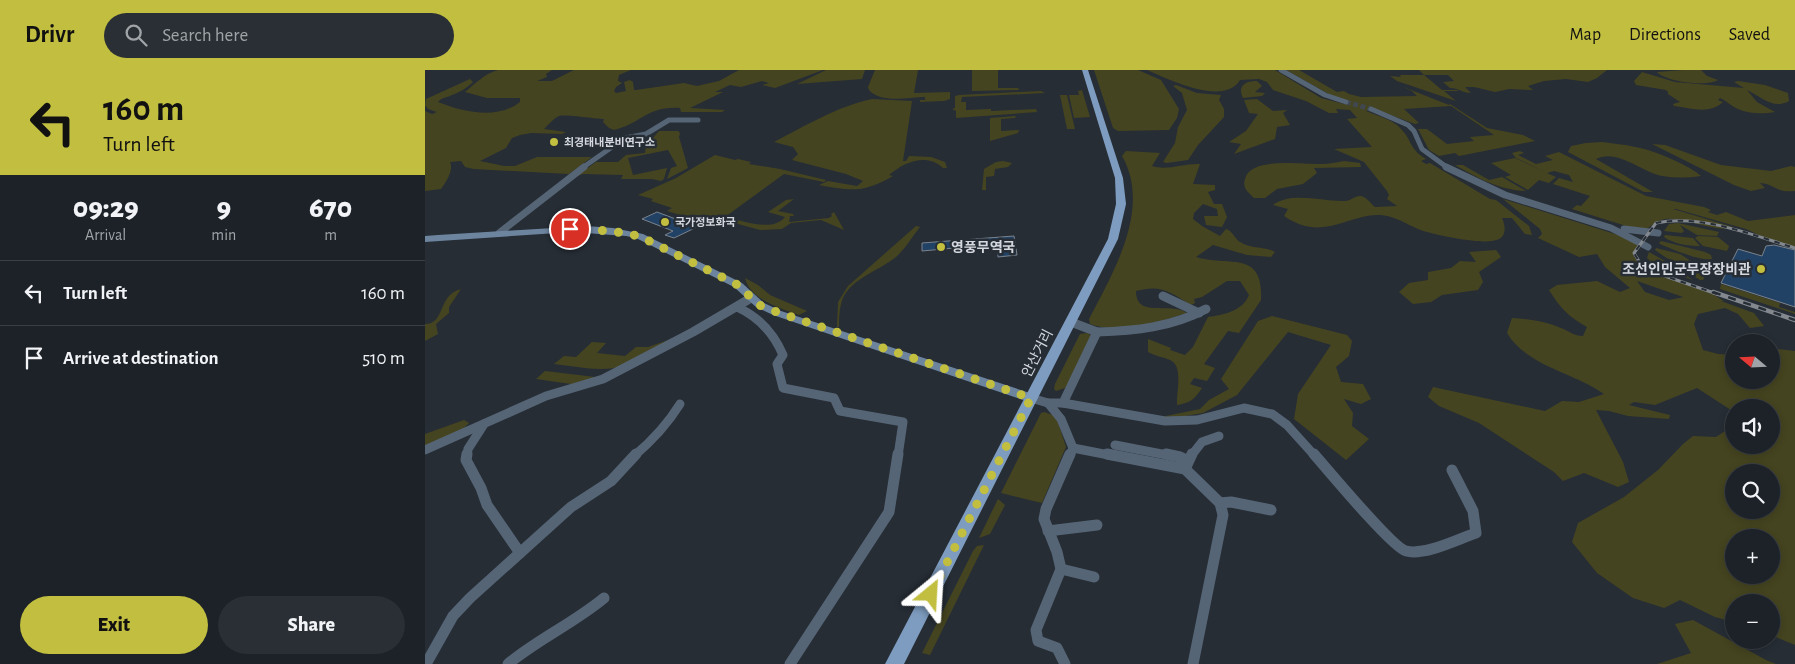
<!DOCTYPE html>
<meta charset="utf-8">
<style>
:root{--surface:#1c2228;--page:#292f34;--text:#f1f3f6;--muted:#a0a4a8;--line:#3a3f45;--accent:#c1be40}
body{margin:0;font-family:"Alegreya Sans","Noto Sans KR",sans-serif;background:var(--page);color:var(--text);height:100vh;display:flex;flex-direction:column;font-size:19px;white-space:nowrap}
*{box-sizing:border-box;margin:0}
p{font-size:16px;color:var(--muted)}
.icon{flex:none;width:28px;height:28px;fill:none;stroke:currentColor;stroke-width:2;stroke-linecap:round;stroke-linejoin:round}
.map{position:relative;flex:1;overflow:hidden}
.drawer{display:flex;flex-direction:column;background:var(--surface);width:425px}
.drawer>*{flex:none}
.top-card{background:#c1be40;color:#111;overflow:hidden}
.needle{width:32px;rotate:289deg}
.fabs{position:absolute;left:1300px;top:264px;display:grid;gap:10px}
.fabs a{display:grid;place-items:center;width:55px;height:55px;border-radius:50%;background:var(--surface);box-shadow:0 2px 8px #0003,0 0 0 1px var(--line);font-size:25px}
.pin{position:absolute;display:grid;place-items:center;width:42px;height:42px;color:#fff;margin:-21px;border:2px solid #fff;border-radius:50%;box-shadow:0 1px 5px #0007}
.me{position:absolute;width:55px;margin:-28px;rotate:27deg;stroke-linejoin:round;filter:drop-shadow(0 0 4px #0008)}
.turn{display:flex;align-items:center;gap:18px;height:105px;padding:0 20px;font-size:22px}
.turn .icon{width:65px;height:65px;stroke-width:2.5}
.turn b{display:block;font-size:35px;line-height:42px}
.eta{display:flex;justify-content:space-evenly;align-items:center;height:85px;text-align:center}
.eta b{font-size:30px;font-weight:800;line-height:35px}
.primary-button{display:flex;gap:10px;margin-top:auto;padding:10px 20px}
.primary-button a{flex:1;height:58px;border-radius:30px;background:var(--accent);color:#111;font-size:20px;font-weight:800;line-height:58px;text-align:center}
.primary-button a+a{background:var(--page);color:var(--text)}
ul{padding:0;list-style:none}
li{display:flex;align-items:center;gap:15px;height:65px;padding:0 20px;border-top:1px solid var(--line)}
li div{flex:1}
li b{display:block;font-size:19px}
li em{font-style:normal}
header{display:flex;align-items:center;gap:30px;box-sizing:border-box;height:70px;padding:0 25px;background:var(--accent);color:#111}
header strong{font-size:24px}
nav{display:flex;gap:28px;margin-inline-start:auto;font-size:18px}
.search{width:350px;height:45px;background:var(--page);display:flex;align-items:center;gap:12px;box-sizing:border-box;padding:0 18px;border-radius:28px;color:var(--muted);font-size:19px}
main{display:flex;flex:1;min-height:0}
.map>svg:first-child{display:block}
.green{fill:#454420;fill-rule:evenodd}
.building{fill:#224265;stroke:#7a828c}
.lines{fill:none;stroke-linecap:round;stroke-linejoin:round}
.street-tunnel{stroke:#40474e;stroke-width:5;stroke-dasharray:5 2.5;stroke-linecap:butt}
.street-far3{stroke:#566576;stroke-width:5}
.street-far2{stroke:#566576;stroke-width:7}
.street-far1{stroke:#566576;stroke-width:9}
.street{stroke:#566576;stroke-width:11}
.secondary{fill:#6d849f;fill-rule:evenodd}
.primary{fill:#7e9cbf;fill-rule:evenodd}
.rail-far1-casing{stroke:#83888f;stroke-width:3}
.rail-casing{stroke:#83888f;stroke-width:4.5}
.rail-far1{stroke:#262d35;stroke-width:2;stroke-dasharray:5.5;stroke-linecap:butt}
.rail{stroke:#262d35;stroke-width:2.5;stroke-dasharray:8;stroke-linecap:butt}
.route{stroke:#c1be40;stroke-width:9;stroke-dasharray:0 16.2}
.poi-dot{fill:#c1be40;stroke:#262d35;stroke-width:2}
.labels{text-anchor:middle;stroke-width:5;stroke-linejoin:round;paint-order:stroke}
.far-poi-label{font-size:11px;font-weight:bold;fill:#d4d8de;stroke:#262d35;text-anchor:start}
.poi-label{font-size:14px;font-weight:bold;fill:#d4d8de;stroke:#262d35;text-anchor:start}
.street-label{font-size:14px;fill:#d4d8de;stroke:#262d35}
</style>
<header>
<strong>Drivr</strong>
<div class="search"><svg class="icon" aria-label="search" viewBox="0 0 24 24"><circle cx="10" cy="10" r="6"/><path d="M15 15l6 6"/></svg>Search here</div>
<nav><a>Map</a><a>Directions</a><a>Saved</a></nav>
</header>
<main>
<section class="drawer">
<div class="top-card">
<div class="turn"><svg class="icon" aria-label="left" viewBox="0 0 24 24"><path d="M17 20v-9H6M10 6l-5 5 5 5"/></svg><div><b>160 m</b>Turn left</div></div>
</div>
<div class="eta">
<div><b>09:29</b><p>Arrival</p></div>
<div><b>9</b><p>min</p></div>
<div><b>670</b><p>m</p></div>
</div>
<ul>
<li><svg class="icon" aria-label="left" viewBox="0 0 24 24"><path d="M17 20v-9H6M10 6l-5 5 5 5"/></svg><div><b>Turn left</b></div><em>160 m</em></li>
<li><svg class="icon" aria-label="arrive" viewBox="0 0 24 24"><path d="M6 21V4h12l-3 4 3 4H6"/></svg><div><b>Arrive at destination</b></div><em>510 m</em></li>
</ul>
<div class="primary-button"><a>Exit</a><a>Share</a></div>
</section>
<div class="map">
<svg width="1370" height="594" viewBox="0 0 1370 594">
<rect width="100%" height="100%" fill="#262d35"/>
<g class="green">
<path d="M73,0h54l-6,4 1,3 -10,4h15l22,-11h57l-12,5 -1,6 4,2 -6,4 -2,4 2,2 10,-2 -2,-9 6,-2 3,2 1,8h2l48,-7 13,3 22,-5 20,-11h84l-48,18 -13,-3 7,-2 -7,-2 -21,6 -11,-2 -15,7h8l-33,16 35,2 -3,2h-41l-1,-4c-34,-2 -39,16 -66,22l-5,-2 -6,-6 1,-3c-8,0 -40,-5 -45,-3 -5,2 -11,9 -15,13l22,3 -4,2 -31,-1 -11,2 -8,3 -6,10 -26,13 24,5h11l22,-9h55l-23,17 -95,-5 -9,-2 -4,-6 -11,1c4,8 -4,20 -9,27l-16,2v-80l7,3 5,-2 -9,-3 -3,-4 1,-6 44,-20 3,3c-5,5 -14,11 -21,13 -6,3 -10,2 -14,7 25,10 59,18 82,0v-4h-33l-22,-6c11,-9 19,-18 33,-22z"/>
<path d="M401,0h39l-3,9 -65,5z"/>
<path d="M450,0h43l-4,23 36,-1v7l-6,2 -24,1v-2h5v-3c-16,0 -44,7 -56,-7l-1,-3z"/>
<path d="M547,0h26v18h20l1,2 -47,1z"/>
<path d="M669,0h44l23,10 18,29 -2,9 -8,12 -51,1 -5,-3z"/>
<path d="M722,0h128l46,28 23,6 4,-2 -14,-5 -48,-27h13l38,22 7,-1 5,3 12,3 56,-1 -5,-5 -11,-5 48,19 1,-1 37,24 36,7 12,6 -76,15 -4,-3 -16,3 -10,-6 -11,-21h9l20,15 27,-3 -4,-4 24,-2 -43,-29 -47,3 15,14 -4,1 -43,-16 -6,3c11,5 27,8 35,18 12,12 7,19 25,30l-5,2 5,3 4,-1 60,36 6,1 33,26 3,9 -7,-1 -13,-16h-10c3,6 5,17 -3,21 -12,7 -58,-3 -72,-7 -12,-3 -23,-11 -36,-15 -37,-11 -64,29 -107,-1l4,-7 -15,-4c19,-14 50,-3 72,-4 5,0 10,-5 15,-5 6,0 10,7 15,11l22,-1 -10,-7 2,-4 -2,-4 -23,-29 -30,-13 38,-2 -25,-28 10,-1 -7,-8 -14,-1 2,4h-9l-23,-12 -33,-11 -6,-8 -8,-3 -19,1c-16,27 -72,-1 -93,-10z"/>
<path d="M994,0h188l-10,8 -9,4 -22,-3 -22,2 -16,5 5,4 -24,-1 -14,3 -21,-5h-9l6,6c-8,0 -13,-5 -21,-5l-7,-6 11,-1 -6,-6h-24l18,15h15l2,1h-15l12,10 -59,-20 -7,-5 11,1 -1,-2h24z"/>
<path d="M1258,0h18l6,6 11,4c-11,7 -52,2 -61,-8z"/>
<path d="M1217,2l33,10 69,6 -10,-6 4,-1 27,4 23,8 1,8c-16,9 -27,-4 -42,-11l10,12 18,10c-12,2 -26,2 -37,-3 -7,-3 -11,-8 -18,-11l-2,2 5,2c-14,13 -32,6 -49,4l-1,-2 7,-2 -12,-8v-2l-2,-2 -30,-5 -2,-4z"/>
<path d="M832,11l5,5 -7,6 10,1 -3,3 -19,2c-6,-13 3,-17 14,-17z"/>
<path d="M751,15l21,8 24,2 -2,5 5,9v8l-26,28 -10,15 -21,3 -4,-1 12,-19 3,-16 9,-17 -5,-17 -9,-7z"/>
<path d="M657,20l8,27 -16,1 -5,-23h10l-1,-4z"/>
<path d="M616,21l4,2 -83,4 -1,5h5v8l25,-1v2l45,-2 1,3 -81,6v-7l-4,-2 3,-1v-12l4,-1z"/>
<path d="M635,25h7l8,34h-8z"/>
<path d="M447,29l40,2 -9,60h3l3,-5 22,1 14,5 2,6h-4c-17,-16 -40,-5 -54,7l4,1c-29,17 -42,15 -74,9l9,-4 29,5 6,-5 -17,-7 -54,-14 6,-6 -5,-7 -19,-5c31,-16 64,-36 98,-43z"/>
<path d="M832,29l16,12 14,-1 -4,3 7,12 -13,2 -2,12 -41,15 7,-10 -12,-2 17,-11 12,-17 -9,-1 -5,-13z"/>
<path d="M591,46l-1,2 -14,1v12l18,-1 -1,3 -28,8v-23z"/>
<path d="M234,61h19l2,2 -1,4 9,31 -19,10 -2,1 4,-11 6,-2 -9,-16 -40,8 5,17 34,-7 -3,11 -3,2 -9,-2h-31l2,-4 -40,-1 -8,3 21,-15h22l8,-7 19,-2 1,-7z"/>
<path d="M1177,72c33,4 46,6 76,20 8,4 16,8 23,14 -13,2 -26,2 -39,0 -20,-4 -45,-28 -66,-17l57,33h-9l-76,-40 3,-6 15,-3z"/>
<path d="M1227,74l13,1 56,20 50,6 20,-5 4,1v24c-21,2 -19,-7 -35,-8l5,5 -14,3 -17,-6z"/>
<path d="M701,81l34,2 -8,13c15,5 32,-3 48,-2l-7,20 22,1v5l-7,2 6,12h8l5,13 -5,10 -16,-2 -2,-9h14l-1,-7 -14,-5 -9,9 -1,6 9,7 18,10 6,-7c7,2 8,9 14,13 11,7 24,4 35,10l-4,5 -24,-2 -34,-10 -17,12c32,10 68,-8 65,43l-22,33 -11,-2 -24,33 11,4 -8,13 -13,-3 -4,6 12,4c-7,11 -12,15 -25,17 -1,-13 7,-39 -7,-45 -7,-3 -15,-4 -22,-8v-13l23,9 -1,2 15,5 8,-8 15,-30c15,-2 35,-6 41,-22l-9,-14h-13l-25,16 -8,2 1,4 -4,2c-21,-13 -30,-21 -55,-14 0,28 33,10 51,22 -29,9 -67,22 -97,11l-1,-5c24,-46 63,-111 33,-163z"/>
<path d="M1095,81l4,2 -6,2 18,9 17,-4 -8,-4 14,-4 87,44 58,11 7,3 -3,2 9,3 9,-3 22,9 47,-6v32l-23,-6 -26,-12 -70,-20h-3l60,18c-14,7 -49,-10 -67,-8 -11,1 -15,9 -24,12l-70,-22 5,-4 4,1 9,-10 -37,-12 6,-6 14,4 -4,-7 -15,-4 -7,2 9,4 -7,6 -10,-3 -11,10 -23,-13 6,-2 -20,-12 24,-5 30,14 -29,-14 -4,-5z"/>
<path d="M290,85l20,5 3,-1 13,3 -2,2 31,5 46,11 -2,2 -40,-8 -59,43c17,3 47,16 60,0l-17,-5 18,-12 8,-1 -16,12 15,3 1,2h-4l-1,6 40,-4 3,-2 -1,-2 3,-2 10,18 -23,-10 -30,3 -9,6 -22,1 -51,-14 -16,3 -26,-8 5,-3 -21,-7 2,-2 -15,-4 38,-17z"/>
<path d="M578,91l9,2 -4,4 -13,2 -1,7 -8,1v13h-4l2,-21 12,-7z"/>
<path d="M919,91l16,2 1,4 -47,1 3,5 -14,11 -26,5 -12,9h-11c-6,-6 -12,-10 -9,-19 5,-23 59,-14 76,-15 8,0 16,-2 23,-3z"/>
<path d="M1030,95h8l26,15 13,-3 24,14c-27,-1 -48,-13 -71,-26z"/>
<path d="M1078,129l131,41 6,4 -7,9c4,22 57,30 74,38 6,2 11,7 17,10h-3l33,12 10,13 -14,2 -12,-14 -13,-6 -27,6 -4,10 9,26 15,4 16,1v25h37v-32l24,3v294l-24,-10v-33h-37v20l-19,-5 -35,-17 -16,8 -31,-10 -36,-25 -25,-31 6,-19 46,-26 34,-27 25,-26 10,-8 23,1 18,-12v20h37v-37h-37v4l-37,-24 -42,17 -21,-3 -5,3 41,10 -1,4 -41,-3 -19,-5 -13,-1 27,52 6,20 -11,5 -34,-14 -21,8 -9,-9 -75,-49 -40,-17 -11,-9 5,-10 112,24 17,-10 17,1 25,-8c-31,-22 -76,-27 -97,-61l5,-15c17,1 33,3 49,10 8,3 13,8 22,8l4,-9c-18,-10 -27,-19 -38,-37l8,-5 40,-4 23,11 10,-4 -25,-21 -8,-13 -18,3 -41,-19 4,-4 -2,-5zM1212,211l46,16h1l-15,3 -24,-8zM1309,402h37v38h-37zM1309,468h37v37h-37z"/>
<path d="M1253,153l41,9 -2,4 -20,-1 -17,-10 4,6 -2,2 -18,-2 5,-7z"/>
<path d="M491,156l4,1c-8,10 -14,21 -24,30 -17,14 -50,23 -55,47 -2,8 -2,16 -2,23h-2l1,-25 10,-16z"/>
<path d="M1240,165l28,3 7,8c-12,0 -26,-2 -36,-9z"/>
<path d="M1273,166l20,1 11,9 -2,5 -24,-5 -8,-8z"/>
<path d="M1236,171l44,11 6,3 1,4c-9,3 -41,-10 -52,-15l-1,-1z"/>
<path d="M1231,178l24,6 11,7c-18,2 -22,-1 -36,-11z"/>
<path d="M1071,180l5,7 -22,15 4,10 -5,8 -36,5 -11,7 -18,2 -14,-12 10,-9 19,-3v-8l23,-4 9,-7 16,1 -7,-10z"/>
<path d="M1224,182l16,9 1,4 9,3 18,12 -35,-12 -11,-10z"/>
<path d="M1269,193l15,6 -6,11h-3l-20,-12v-4z"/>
<path d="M320,208l13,7 12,10 37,16 -8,4c-18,-7 -49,-15 -54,-37z"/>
<path d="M1296,214l59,19 -1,4 16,5v2l-75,-25z"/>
<path d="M36,219l-12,18v6l-13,11 2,10 -13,7v-17c21,0 12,-29 36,-35z"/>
<path d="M847,246l75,19 5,6 -3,15 -13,11 5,15 22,2 8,15 -10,5 -17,-5 9,14 -1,13 17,13 -23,21 -52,-41 4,-25 33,-49 -43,-13 -51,63 -34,18 -24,4h-18l39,-8 9,-9 20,-11 -8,-10 37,-58z"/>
<path d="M662,263l5,3 -23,47 -4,5 -9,3 -2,-2 1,-5 25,-50z"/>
<path d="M249,268c-18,10 -39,26 -60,30 -19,3 -41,-2 -60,-4l10,-8 12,1 16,-15 14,1 -9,10 28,3 11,-9h12z"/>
<path d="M120,301l50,6 -17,8 -42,-6z"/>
<path d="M619,342l12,4 10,31 -24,56 -41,-10 40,-80z"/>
<path d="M39,350l5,3 -6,6 -38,18v-13z"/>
<path d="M573,429l7,6 -15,29 -11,4z"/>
<path d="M559,475l-54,110 -8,-2 51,-102 4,-5z"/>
<path d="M1268,550l73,40 10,4h-119l34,-11 -16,-29z"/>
</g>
<g class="building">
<path d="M232,142l40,15 -23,11 -9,-3 8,-4 -31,-12z"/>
<path d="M589,166l3,19 -19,2 -1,-13 -75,7v-8z"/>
<path d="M1349,175l21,5v57l-74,-24 17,-34 24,7 4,-10z"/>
</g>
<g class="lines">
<path class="street-tunnel" d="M921,32l25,7"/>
<g class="street-far3">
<path d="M856,0l44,25 21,7"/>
<path d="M946,39l37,16 6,6 8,18 26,19"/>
<path d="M157,98l43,-30 21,-4 23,-14h29"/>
</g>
<g class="street-far2">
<path d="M1021,97l59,28 106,33 37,19"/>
<path d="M1199,159l34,4"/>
<path d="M74,163l85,-66"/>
</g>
<g class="street-far1">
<path d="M738,226l36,17"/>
<path d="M312,237c22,10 37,27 46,48l-6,9 6,24 51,10 6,13 63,11 -5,34"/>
<path d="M672,262c38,-1 75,-5 109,-23"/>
<path d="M606,328l17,5h15l34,-71 -26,-10"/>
<path d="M623,333l13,16 12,29 -3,8"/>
<path d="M638,333l102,18 32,-1 47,-12 28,6 15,11 28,31"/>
<path d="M690,375l57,11"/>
<path d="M648,378l41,8"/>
<path d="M0,380l121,-54 57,-17 90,-47 58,-34"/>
<path d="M42,386l1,-7 16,-25"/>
<path d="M209,386c19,-16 33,-31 46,-52"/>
<path d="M766,386l11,-14 17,-6"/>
</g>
<g class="street">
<path d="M42,384l-1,6 15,28 6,17 33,48"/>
<path d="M682,384l78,15 35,34 3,12 -30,149"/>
<path d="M741,384l14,3 8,4"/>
<path d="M889,384c13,15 79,94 92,97 19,5 52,-12 70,-18l-3,-22 -21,-41"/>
<path d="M761,397l6,-13"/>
<path d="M795,433l11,-1 40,8"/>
<path d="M623,461l49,-6"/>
<path d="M636,499l33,8"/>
<path d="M1,594l27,-48 17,-18 101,-91 40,-26 25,-27"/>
<path d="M83,594c30,-25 66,-41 96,-66"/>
<path d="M365,594l99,-152 9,-58"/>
<path d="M640,594l-8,-16 -19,-7 -2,-11 25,-61 -4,-17 -13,-33 2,-10 24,-55"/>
</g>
<path class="secondary" d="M161,156l27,2 30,6 99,49 22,20 17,8 255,84 2,3 -2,3h-10l-253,-86 -17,-8 -22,-20 -98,-49 -10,-2 -54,-4 -147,10v-6l13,-1z"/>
<path class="primary" d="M657,0h6l35,108 3,26 -8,35 -214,425h-19l223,-425 8,-35 -1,-26z"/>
<g class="rail-far1-casing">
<path id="rail-far1" d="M1292,224l-58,-20 -19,-11 -6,-10 22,-30c46,-9 96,12 139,25"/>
</g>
<g class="rail-casing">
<path id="rail" d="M1288,222l82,28"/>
</g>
<use href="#rail-far1" class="rail-far1"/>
<use href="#rail" class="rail"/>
</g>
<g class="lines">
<path class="route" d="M145,159l42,2 27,5 99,49 21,20 18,7 254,86 -100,196"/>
</g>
<g class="poi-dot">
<circle cx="129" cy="72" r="5"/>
<circle cx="240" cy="152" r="5"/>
<circle cx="516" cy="177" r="5"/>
<circle cx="1336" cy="199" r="5"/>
</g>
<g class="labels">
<g class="far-poi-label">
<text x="139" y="76">최경태내분비연구소</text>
<text x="250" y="156">국가정보화국</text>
</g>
<g class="poi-label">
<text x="526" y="182">영풍무역국</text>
<text x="1326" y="204" text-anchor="end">조선인민군무장장비관</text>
</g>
<g class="street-label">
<text transform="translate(612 283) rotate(-63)" y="5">안산거리</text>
</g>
</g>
</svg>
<div class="fabs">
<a><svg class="needle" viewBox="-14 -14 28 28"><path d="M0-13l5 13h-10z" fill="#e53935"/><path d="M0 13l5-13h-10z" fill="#a0a4a8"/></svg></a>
<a><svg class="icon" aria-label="sound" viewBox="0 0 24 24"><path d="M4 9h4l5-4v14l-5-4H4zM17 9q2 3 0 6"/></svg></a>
<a><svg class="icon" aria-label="search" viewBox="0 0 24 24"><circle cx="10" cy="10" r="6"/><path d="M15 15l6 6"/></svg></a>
<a>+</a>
<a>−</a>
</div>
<div class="pin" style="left:145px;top:159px;background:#d93025"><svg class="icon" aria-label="arrive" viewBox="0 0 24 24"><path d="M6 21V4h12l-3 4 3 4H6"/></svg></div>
<svg class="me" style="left:506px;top:524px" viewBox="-20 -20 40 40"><path d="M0-17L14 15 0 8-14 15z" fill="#c1be40" stroke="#fff" stroke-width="4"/></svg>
</div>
</main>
